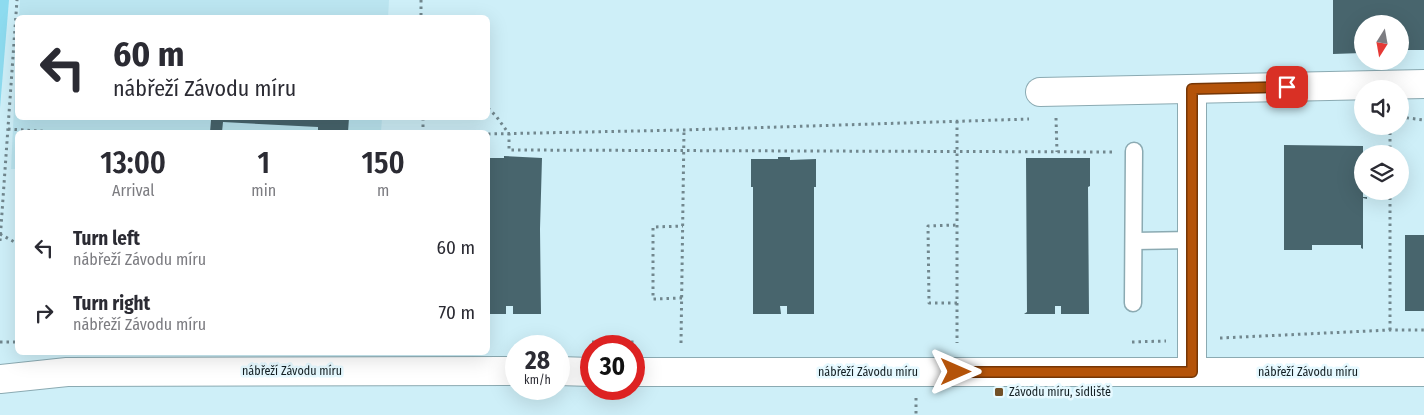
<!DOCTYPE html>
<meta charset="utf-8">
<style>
:root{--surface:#fff;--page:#f2f2f3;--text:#2b2b33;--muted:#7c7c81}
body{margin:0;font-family:"Fira Sans Condensed",sans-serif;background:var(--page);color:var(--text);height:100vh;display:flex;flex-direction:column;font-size:19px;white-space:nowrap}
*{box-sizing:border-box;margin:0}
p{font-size:16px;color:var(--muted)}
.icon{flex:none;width:28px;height:28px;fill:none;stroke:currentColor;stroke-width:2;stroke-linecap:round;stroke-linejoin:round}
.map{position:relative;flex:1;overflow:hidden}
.details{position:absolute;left:15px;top:130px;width:475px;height:225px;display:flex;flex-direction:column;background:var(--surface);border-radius:8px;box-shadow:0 5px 20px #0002}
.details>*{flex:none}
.hud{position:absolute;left:15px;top:15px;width:475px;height:105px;border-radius:8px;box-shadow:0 5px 20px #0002;background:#fff;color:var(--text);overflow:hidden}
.needle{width:32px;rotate:191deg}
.tools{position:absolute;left:1354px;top:15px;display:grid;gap:10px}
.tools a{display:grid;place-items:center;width:55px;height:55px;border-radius:50%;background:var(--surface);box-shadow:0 5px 20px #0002;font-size:25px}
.speed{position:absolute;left:505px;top:335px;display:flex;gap:10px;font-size:25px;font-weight:700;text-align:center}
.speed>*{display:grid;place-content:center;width:65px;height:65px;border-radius:50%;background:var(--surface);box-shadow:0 5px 20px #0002;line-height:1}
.speed small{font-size:12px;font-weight:400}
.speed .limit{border:8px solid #d22;background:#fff;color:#111}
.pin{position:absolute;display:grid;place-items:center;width:42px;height:42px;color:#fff;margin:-21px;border-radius:10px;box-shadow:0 2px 8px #0006}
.me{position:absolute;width:55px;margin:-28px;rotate:90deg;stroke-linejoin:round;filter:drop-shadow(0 0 4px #0008)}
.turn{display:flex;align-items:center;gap:18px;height:105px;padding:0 15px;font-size:22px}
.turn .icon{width:65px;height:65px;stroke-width:2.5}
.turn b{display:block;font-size:35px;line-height:42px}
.eta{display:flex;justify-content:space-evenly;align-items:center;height:85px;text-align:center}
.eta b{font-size:30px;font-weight:600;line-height:35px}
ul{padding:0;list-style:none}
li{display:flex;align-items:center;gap:15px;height:65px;padding:0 15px}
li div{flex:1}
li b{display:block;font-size:19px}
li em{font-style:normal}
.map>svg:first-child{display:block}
.built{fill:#bbe5f0}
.green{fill:#8ddbef}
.building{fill:#48656d}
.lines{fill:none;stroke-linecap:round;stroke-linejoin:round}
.lane-casing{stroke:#8baab2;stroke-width:19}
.street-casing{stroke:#8baab2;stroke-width:30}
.path{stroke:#71878e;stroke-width:3;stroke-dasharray:2.5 4;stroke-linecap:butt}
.lane{stroke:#fff;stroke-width:16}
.street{stroke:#fff;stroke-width:28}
.route-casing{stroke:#753606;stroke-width:12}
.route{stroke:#b45309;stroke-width:9}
.poi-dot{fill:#715027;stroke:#e6f9ff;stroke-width:2}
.labels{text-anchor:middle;stroke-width:5;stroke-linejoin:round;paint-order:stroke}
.street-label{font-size:12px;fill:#131f23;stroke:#e6f9ff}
.poi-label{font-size:12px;fill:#131f23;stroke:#e6f9ff;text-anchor:start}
</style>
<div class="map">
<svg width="1424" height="415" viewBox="0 0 1424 415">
<rect width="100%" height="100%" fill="#ceeff8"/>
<g class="built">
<path d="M20,0h369l-1,18 -369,-1z"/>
<path d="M17,46l1,72h364l-1,14h-363l-1,37h-6z"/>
</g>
<path class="green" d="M0,0h9l-9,108z"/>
<g class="building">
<path d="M1333,0h91v50h-24v-26h-38v29l-29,1z"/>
<path d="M191,118h158l-1,14h-30v-5l-95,-5 -1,10h-12l1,-12 -20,-1z"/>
<path d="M1284,145l79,1v51h4v2l-4,-1v51l-2,-1v-3h-49v5h-28z"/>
<path d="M504,156l38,2 -2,71 1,85h-28v-8h-7v8h-18v-156h16z"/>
<path d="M778,157h12v3l26,-1v28h-2v127h-27v-8h-7l1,8h-28v-127h-2v-28h27z"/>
<path d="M1026,158h64v28l-2,1 1,127h-28v-8h-6v8h-31l3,-2z"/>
<rect x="1405" y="235" width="19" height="76"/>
</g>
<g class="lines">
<g class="lane-casing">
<g id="lane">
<path d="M1134,241l58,-1"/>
<path d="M1133,303l1,-152"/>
</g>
</g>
<g class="street-casing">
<g id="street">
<path d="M1192,89v282"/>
<path d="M1040,92l384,-8"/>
<path d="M559,371l32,1"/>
<path d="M634,372h790"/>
<path d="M0,379l67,-7 449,-1"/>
</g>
</g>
<g class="path">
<path d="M421,0v18"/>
<path d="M488,108l8,8 13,18v16l605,2"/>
<path d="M1400,117l24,3"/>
<path d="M423,118v14"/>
<path d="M1056,118l1,34"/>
<path d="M957,121v222"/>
<path d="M1390,126v28"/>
<path d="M8,129l47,3"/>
<path d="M488,134l196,-4 345,-11"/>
<path d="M1390,191v139"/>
<path d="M0,234l18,10"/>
<path d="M0,241l17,-241"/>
<path d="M682,298l-29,1v-72l30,-1"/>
<path d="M957,303h-28l-1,-77 29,-1"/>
<path d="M1220,338l170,-8h34"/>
<path d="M0,342h18"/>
<path d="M520,342h34"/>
<path d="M592,342h42"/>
<path d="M1132,342l34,-1"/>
<path d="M681,343l3,-213"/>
<path d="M916,398v17"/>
</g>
<use href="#lane" class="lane"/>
<use href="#street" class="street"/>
</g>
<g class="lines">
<g class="route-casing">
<path id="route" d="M956,372h236v-283l95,-2"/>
</g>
<use href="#route" class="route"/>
</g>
<rect class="poi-dot" x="994" y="387" width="10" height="10" rx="2.5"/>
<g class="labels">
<g class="street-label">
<text x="292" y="375">nábřeží Závodu míru</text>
<text x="868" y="376">nábřeží Závodu míru</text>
<text x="1308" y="376">nábřeží Závodu míru</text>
</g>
<g class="poi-label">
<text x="1009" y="396">Závodu míru, sídliště</text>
</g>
</g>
</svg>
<div class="tools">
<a><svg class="needle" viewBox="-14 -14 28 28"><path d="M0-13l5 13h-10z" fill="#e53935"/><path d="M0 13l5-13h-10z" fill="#7c7c81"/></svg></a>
<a><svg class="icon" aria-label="sound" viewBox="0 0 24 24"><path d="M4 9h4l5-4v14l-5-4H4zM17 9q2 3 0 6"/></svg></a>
<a><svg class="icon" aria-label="layers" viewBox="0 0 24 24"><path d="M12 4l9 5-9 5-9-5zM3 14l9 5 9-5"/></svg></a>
</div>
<div class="speed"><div>28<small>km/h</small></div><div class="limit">30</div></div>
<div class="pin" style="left:1287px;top:87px;background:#d93025"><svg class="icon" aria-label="arrive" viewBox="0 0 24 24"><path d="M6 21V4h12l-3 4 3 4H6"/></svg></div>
<svg class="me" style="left:956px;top:372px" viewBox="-20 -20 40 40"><path d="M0-17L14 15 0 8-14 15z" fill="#b45309" stroke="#fff" stroke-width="4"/></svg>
<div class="hud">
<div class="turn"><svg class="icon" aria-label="left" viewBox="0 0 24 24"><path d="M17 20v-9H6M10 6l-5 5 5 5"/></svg><div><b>60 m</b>nábřeží Závodu míru</div></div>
</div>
<section class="details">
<div class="eta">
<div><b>13:00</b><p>Arrival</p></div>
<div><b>1</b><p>min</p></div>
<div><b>150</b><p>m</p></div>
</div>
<ul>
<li><svg class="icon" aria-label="left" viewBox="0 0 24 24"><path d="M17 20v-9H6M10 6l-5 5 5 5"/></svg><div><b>Turn left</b><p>nábřeží Závodu míru</p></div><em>60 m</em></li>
<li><svg class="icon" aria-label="right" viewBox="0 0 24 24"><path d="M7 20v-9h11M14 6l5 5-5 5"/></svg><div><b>Turn right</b><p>nábřeží Závodu míru</p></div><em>70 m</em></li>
</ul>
</section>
</div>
